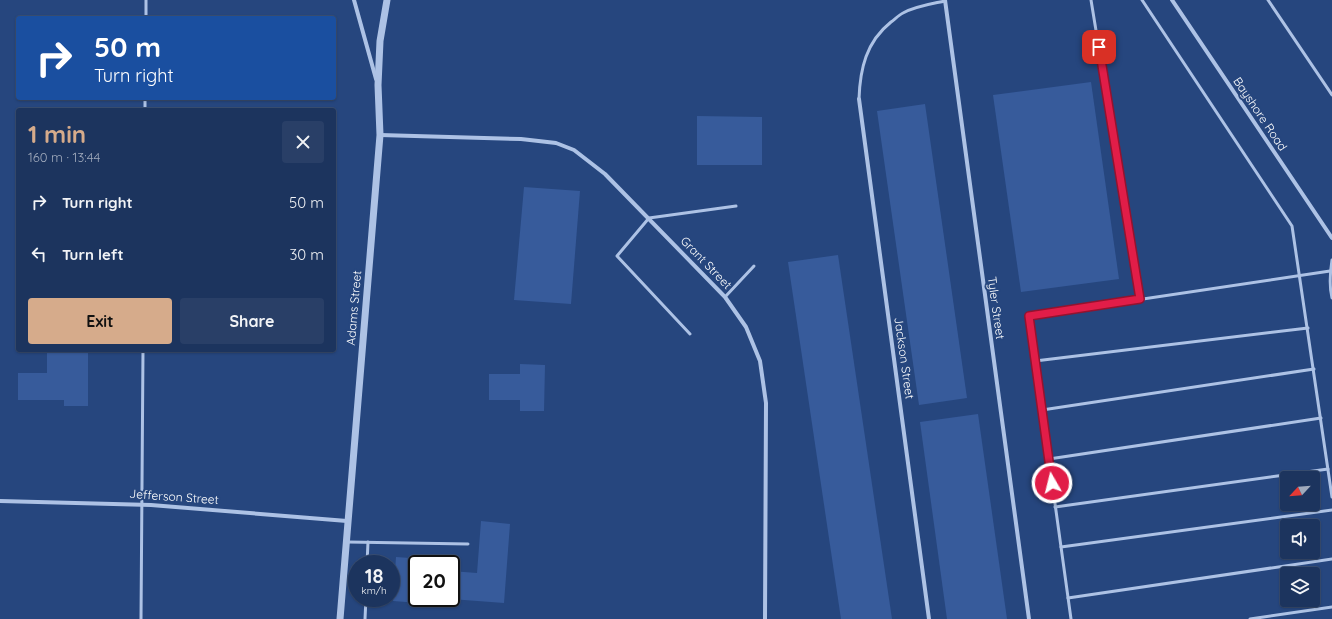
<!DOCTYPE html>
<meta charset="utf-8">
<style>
:root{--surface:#1c345e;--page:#293f67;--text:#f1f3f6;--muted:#a0aabc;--line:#3a4f73;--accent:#d6ab8b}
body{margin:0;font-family:Quicksand,sans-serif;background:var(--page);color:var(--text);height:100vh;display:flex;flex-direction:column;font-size:15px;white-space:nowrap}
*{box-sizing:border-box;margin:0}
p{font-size:13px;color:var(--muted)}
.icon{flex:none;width:22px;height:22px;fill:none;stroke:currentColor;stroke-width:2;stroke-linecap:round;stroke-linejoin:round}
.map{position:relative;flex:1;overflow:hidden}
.drawer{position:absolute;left:16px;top:108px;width:320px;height:244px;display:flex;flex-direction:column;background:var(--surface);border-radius:4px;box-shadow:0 1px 3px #0004,0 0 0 1px var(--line)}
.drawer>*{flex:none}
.banner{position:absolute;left:16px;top:16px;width:320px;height:84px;border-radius:4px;box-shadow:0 1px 3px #0004,0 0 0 1px var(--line);background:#1a4fa0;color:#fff;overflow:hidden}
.needle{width:26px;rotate:244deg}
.controls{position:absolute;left:1280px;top:471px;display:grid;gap:8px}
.controls a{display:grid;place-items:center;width:40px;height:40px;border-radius:4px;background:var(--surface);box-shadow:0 1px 3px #0004,0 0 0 1px var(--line);font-size:20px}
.speed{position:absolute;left:348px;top:555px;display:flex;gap:8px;font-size:20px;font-weight:700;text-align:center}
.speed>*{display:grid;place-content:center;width:52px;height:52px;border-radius:50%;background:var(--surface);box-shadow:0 1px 3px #0004,0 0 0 1px var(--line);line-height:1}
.speed small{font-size:10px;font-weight:400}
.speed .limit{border:2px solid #111;border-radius:6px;background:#fff;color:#111}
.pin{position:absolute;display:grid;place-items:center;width:34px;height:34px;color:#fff;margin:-17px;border-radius:8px;box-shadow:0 2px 6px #0006}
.me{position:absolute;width:44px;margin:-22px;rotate:352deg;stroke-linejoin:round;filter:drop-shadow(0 0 3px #0008)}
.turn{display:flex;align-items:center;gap:14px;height:84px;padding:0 12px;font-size:18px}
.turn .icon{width:52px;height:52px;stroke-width:2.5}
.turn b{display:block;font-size:28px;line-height:34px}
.round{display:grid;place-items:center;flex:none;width:42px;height:42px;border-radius:4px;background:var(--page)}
.head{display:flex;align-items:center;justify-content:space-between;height:68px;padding:0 12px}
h1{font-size:24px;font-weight:800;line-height:30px;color:var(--accent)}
.action{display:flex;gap:8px;margin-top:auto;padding:8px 12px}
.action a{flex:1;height:46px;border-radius:4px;background:var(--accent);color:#111;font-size:16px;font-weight:800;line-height:46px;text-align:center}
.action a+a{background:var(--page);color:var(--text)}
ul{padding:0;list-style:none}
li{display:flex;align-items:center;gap:12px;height:52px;padding:0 12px}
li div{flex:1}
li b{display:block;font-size:15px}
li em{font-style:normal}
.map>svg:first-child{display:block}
.building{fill:#375b9b}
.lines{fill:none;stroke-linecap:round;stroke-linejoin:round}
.service{stroke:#adc2e5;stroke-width:3}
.minor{stroke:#adc2e5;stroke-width:4}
.tertiary{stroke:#adc2e5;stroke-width:7}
.route-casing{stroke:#92132f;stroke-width:10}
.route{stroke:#e11d48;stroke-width:7}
.labels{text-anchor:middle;stroke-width:4;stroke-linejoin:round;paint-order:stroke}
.street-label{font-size:12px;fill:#fff;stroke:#26467e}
</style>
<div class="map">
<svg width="1332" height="619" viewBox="0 0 1332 619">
<rect width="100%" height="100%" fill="#26467e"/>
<g class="building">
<path d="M1091,82l28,197 -98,13 -28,-197z"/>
<path d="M925,104l42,294 -48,7 -42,-294z"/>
<path d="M697,116l65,1v48h-65z"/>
<path d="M524,187l56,4 -9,113 -57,-4z"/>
<path d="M838,255l54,364h-51l-53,-357z"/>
<path d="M47,352h41v54h-24v-6h-46v-27h29z"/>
<path d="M520,364l25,1 -1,46h-24v-11h-31v-26h31z"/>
<path d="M978,414l29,205h-60l-27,-197z"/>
<path d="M481,521l29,3 -6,79 -53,-4v-28l26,2z"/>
<path d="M396,557l43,3v4h-22v34h29v7l-53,-4z"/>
</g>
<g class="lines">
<g class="service">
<path d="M1091,0l49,299"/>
<path d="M1142,0l150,226 40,271"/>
<path d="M1268,0l64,95"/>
<path d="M146,18v-18"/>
<path d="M859,99c1,-30 7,-57 32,-77 4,-3 8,-7 12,-9 13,-7 28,-9 42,-12"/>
<path d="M145,110v-12"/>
<path d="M1332,260c-2,13 -3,26 0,38"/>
<path d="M725,297l29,-31"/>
<path d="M690,334l-73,-78 32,-38 87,-12"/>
<path d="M1035,361l273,-33"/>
<path d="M1042,410l272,-41"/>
<path d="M1049,459l272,-41"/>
<path d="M1055,507l273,-38"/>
<path d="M348,542l120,2"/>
<path d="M1061,547l271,-37"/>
<path d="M367,564l1,-22"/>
<path d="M1068,598l264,-39"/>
<path d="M141,619l2,-269"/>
<path d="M365,619l1,-21"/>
<path d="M1071,619l-42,-303 301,-45"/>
<path d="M1250,619l82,-12"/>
</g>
<g class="minor">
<path d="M354,0l22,79"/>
<path d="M945,0l84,619"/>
<path d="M1172,0l160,238"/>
<path d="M859,99l70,520"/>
<path d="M380,135l141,4 35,4 18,7 31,24 120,123 21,30 14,34 6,42 -1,216"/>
<path d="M0,501l151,4 196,16"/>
</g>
<path class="tertiary" d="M340,619l40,-484 -2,-50 2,-44 7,-41"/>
</g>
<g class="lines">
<g class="route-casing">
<path id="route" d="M1052,483l-23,-167 111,-17 -41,-252"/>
</g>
<use href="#route" class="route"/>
</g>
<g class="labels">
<g class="street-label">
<text transform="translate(1260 114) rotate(56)" y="4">Bayshore Road</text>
<text transform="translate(706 263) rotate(46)" y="4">Grant Street</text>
<text transform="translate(354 308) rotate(-85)" y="4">Adams Street</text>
<text transform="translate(996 308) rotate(82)" y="4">Tyler Street</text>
<text transform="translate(904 358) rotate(82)" y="4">Jackson Street</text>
<text transform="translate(174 497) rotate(4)" y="4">Jefferson Street</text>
</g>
</g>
</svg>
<div class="controls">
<a><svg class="needle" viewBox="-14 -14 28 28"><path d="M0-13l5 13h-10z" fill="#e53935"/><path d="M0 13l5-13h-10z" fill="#a0aabc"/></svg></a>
<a><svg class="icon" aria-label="sound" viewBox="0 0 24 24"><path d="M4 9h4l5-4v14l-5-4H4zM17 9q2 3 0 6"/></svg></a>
<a><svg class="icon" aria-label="layers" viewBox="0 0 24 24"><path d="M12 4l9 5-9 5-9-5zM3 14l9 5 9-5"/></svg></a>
</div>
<div class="speed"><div>18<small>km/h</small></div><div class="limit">20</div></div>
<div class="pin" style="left:1099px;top:47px;background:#d93025"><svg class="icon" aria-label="arrive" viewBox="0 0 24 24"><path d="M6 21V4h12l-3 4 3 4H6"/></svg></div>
<svg class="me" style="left:1052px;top:483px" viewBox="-20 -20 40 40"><circle r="17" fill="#e11d48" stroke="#fff" stroke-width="3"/><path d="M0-11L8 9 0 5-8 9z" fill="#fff"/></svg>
<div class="banner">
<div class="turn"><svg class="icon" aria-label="right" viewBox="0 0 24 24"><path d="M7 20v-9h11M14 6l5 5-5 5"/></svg><div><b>50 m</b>Turn right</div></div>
</div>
<section class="drawer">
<div class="head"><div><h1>1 min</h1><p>160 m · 13:44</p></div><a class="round"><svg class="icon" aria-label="close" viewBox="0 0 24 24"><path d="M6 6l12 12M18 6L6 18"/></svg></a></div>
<ul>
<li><svg class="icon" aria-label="right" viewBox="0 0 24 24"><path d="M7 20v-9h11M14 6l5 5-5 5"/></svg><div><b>Turn right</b></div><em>50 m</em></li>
<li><svg class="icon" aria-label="left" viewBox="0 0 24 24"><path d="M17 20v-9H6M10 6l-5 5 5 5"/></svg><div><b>Turn left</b></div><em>30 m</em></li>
</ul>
<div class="action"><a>Exit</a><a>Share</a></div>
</section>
</div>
